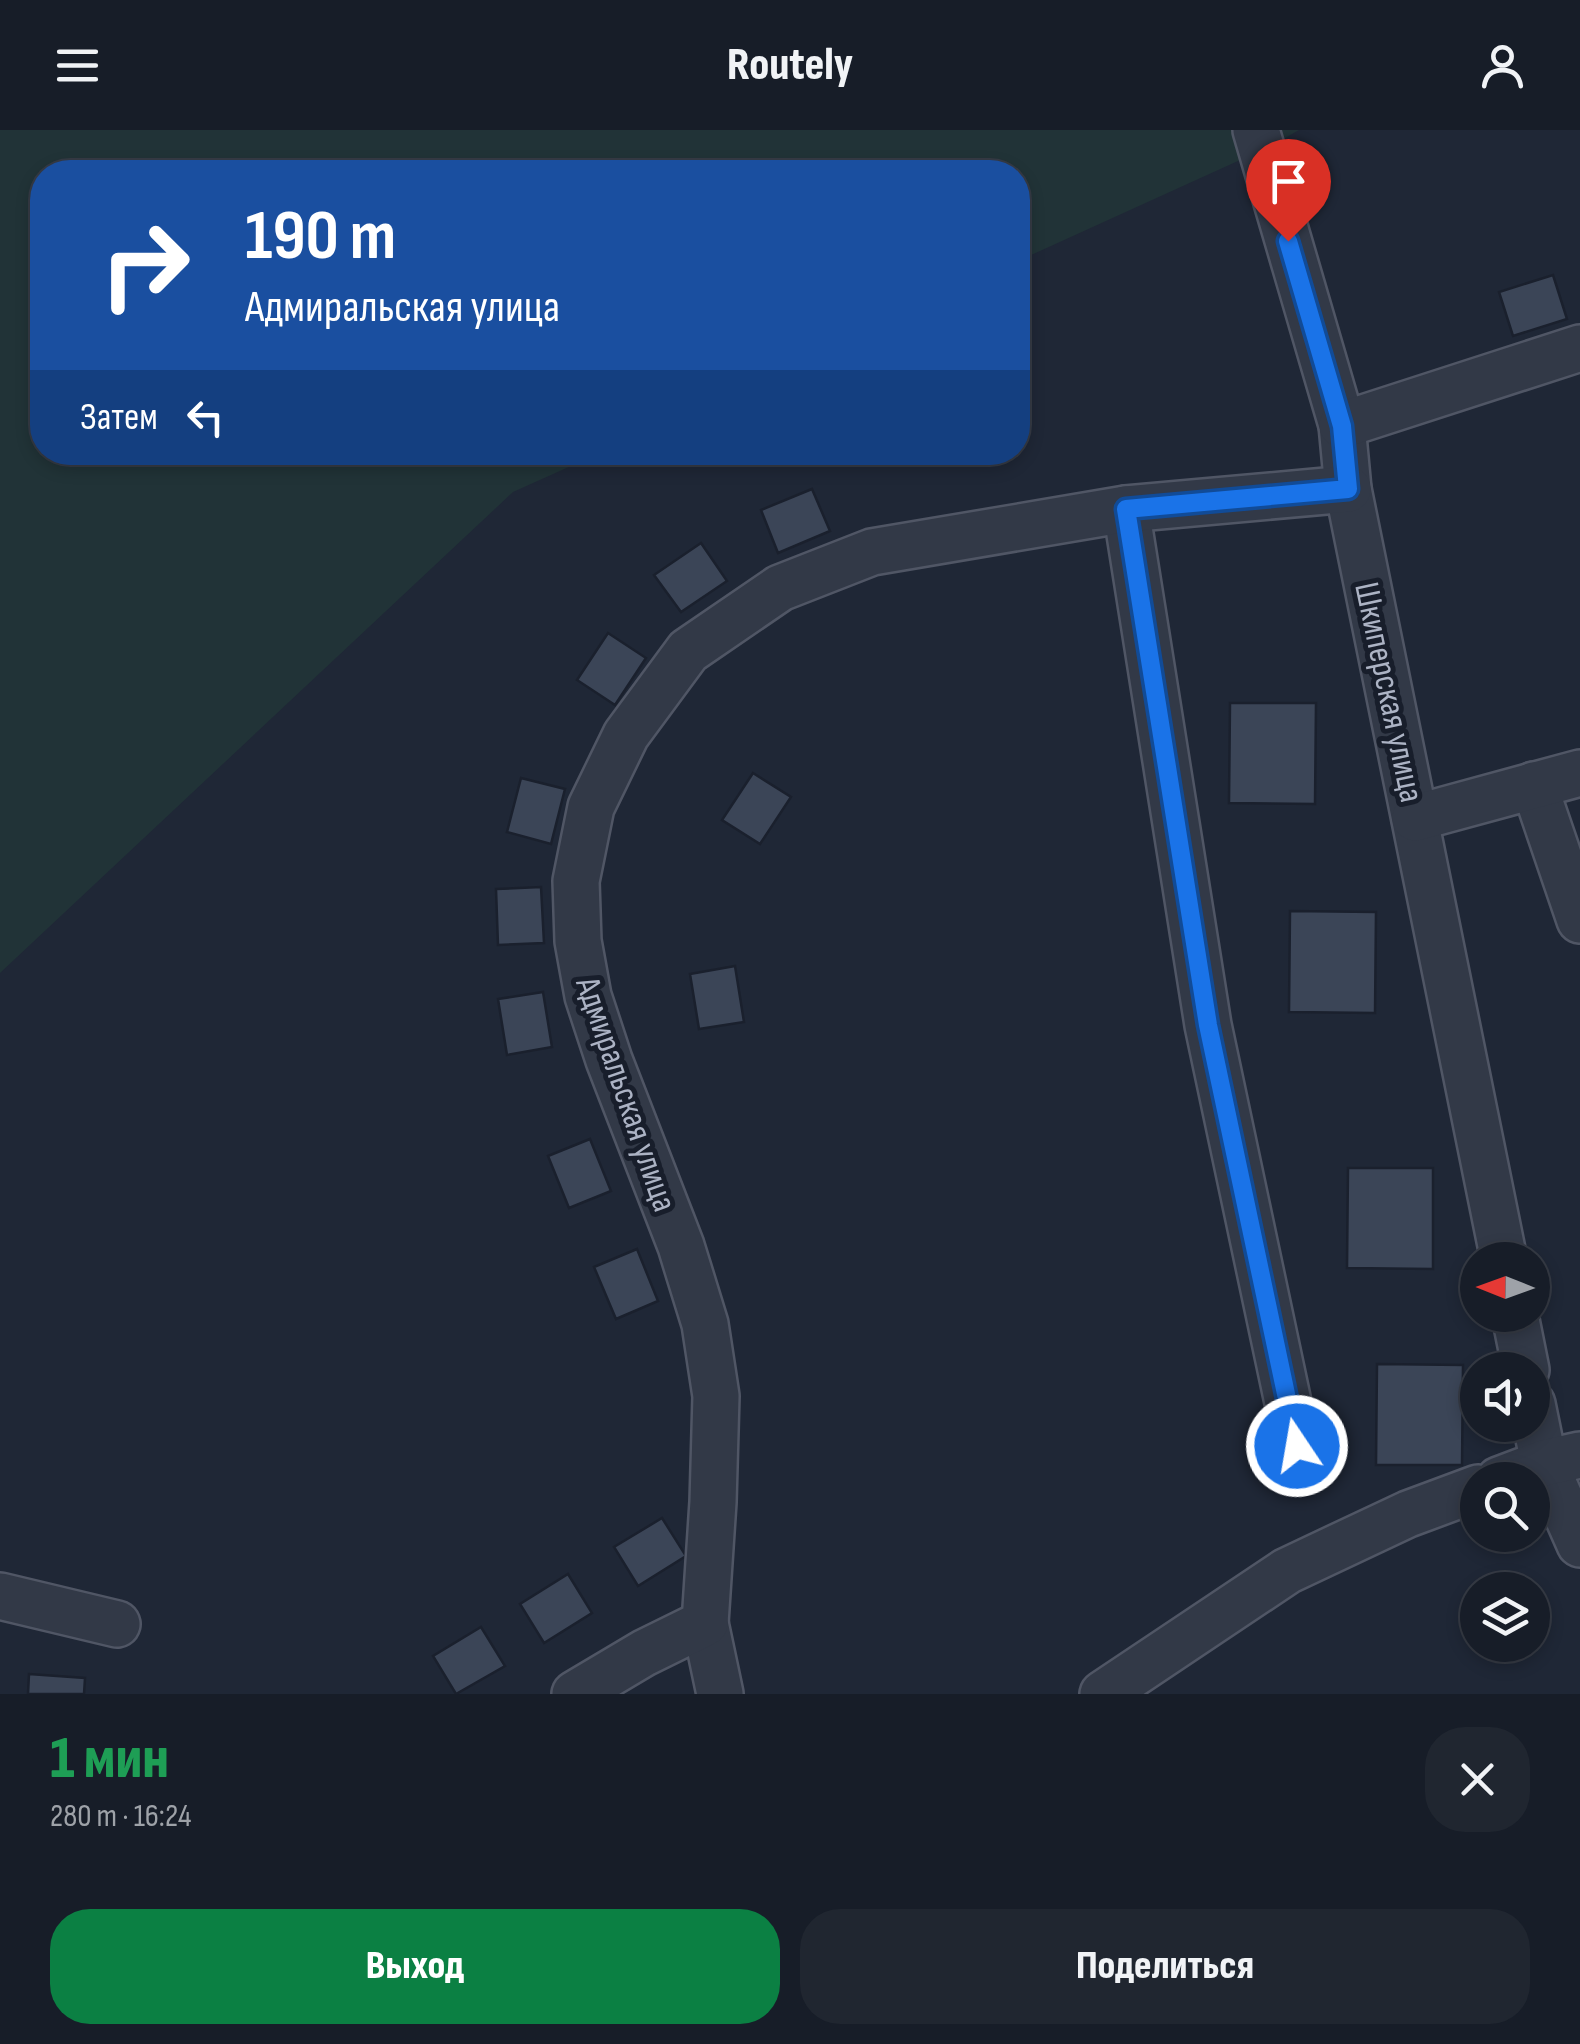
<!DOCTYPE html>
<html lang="ru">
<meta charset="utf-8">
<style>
:root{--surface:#171d28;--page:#202630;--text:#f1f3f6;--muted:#9ea2a8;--line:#363b45;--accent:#0b8043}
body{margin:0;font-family:"Sofia Sans Condensed",sans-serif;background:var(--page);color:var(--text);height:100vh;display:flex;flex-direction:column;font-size:38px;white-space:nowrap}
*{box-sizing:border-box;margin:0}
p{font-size:32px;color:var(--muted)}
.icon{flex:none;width:55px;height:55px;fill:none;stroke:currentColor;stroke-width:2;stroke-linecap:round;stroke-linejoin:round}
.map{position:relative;height:1564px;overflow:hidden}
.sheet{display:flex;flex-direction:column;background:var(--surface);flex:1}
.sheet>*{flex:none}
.hud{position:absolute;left:30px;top:30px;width:1000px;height:305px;border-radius:40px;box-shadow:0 5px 15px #0003,0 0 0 2px var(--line);background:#1a4fa0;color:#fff;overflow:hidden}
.needle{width:65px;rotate:271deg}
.buttons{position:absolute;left:1460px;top:1112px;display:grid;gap:20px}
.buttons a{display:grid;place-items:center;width:90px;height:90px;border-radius:50%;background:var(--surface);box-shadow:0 5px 15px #0003,0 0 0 2px var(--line);font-size:50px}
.pin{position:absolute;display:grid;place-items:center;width:85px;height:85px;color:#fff;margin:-102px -42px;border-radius:50% 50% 50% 0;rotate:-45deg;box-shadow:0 0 10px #0007}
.pin .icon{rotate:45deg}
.me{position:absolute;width:110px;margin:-55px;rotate:348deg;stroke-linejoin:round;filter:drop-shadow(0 0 8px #0008)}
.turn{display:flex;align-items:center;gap:35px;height:210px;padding:0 50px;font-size:45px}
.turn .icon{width:130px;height:130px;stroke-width:2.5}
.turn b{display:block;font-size:70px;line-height:85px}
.then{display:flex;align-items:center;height:95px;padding:0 50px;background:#0003;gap:20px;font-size:38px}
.round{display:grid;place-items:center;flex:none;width:105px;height:105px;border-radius:40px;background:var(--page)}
.head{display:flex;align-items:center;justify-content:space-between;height:170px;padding:0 50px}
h1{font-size:60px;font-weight:800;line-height:75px;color:#1e9e55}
.button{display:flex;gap:20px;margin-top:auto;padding:20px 50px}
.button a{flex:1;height:115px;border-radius:40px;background:var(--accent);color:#fff;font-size:40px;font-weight:800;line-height:115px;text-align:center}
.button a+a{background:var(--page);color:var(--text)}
header{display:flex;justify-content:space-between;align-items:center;height:130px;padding:0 50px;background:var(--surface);font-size:45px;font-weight:800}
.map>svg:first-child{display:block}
.green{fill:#213337}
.building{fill:#3b4557;stroke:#1a202d;stroke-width:2.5}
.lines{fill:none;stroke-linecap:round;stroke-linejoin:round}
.minor-casing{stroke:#505665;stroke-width:50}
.minor{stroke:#323947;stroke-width:45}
.route-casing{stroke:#114b97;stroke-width:25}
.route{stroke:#1a73e8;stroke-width:18}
.labels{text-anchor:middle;stroke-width:10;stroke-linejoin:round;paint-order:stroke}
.street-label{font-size:35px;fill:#acb3c4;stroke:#181e2b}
</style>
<header><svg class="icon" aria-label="menu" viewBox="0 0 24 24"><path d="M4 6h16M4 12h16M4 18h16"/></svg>Routely<svg class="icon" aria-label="person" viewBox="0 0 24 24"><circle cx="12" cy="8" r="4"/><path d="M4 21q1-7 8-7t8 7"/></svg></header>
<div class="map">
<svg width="1580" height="1564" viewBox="0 0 1580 1564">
<rect width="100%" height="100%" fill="#1f2736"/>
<path class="green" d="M0,0h1299l-26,15 -255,116v-89h-976v280l558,1 -87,39 -513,481z"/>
<g class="building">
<path d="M1553,145l14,44 -54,17 -14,-44z"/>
<path d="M812,359l18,42 -52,22 -17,-43z"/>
<path d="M701,413l26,38 -46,31 -27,-37z"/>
<path d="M608,503l38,25 -31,47 -38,-25z"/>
<path d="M1230,573h86l-1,101 -86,-1z"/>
<path d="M753,643l38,24 -31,47 -38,-24z"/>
<path d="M521,648l44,11 -14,55 -44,-12z"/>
<path d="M541,757l3,56 -46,2 -2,-56z"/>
<path d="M1290,781l86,1 -1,101 -86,-1z"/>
<path d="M735,836l9,56 -45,7 -9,-55z"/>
<path d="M543,862l9,55 -45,8 -9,-56z"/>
<path d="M590,1009l21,52 -42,17 -21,-52z"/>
<path d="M1348,1038h85v101l-86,-1z"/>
<path d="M637,1119l21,52 -42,18 -22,-52z"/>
<path d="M1377,1234l86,1 -1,100h-86z"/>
<path d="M662,1388l24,38 -48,30 -24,-39z"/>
<path d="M568,1444l24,39 -48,30 -24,-39z"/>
<path d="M481,1497l24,39 -49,28 -23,-38z"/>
<path d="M29,1544l56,4 -1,16h-56z"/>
</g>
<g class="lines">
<g class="minor-casing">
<g id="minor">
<path d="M1256,0l86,295 6,64 156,771"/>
<path d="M1342,295l238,-77"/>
<path d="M1126,379l82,516 89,420"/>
<path d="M1534,655l46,135"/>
<path d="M1415,688l165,-45"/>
<path d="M1515,1185l11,55"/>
<path d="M1532,1274l12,59 36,81"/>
<path d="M1499,1350l45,-17 36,-8"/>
<path d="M0,1466l117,28"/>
<path d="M705,1493l15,71"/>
<path d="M575,1564l69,-41 61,-30 8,-121 3,-106 -11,-72 -24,-78 -72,-186 -21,-64 -10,-55 -2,-60 15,-74 35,-72 62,-84 92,-63 92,-36 254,-43 222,-20"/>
<path d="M1103,1564l184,-123 121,-57 70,-26"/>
</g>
</g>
<use href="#minor" class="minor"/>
</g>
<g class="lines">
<g class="route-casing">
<path id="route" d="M1288,111l54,185 6,63 -222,20 82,516 89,421"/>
</g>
<use href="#route" class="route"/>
</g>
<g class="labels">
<g class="street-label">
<text transform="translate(1390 562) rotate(78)" y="12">Шкиперская улица</text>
<text transform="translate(627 964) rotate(71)" y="12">Адмиральская улица</text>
</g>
</g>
</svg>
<div class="buttons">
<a><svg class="needle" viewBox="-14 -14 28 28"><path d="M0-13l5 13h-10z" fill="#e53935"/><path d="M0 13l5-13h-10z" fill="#9ea2a8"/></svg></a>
<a><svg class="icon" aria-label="sound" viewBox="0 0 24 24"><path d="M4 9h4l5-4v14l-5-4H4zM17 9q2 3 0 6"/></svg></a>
<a><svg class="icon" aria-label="search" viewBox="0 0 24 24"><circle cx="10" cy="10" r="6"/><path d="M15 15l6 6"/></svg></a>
<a><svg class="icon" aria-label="layers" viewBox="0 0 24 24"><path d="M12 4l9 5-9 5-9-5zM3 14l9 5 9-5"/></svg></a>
</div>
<div class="pin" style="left:1288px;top:111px;background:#d93025"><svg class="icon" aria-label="arrive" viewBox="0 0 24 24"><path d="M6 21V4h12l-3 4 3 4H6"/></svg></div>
<svg class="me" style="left:1297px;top:1316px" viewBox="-20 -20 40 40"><circle r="17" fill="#1a73e8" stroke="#fff" stroke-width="3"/><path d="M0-11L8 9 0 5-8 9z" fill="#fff"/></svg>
<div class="hud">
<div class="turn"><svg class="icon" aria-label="right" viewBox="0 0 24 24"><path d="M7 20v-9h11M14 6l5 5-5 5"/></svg><div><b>190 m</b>Адмиральская улица</div></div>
<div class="then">Затем<svg class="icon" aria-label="left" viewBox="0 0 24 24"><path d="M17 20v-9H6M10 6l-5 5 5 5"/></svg></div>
</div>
</div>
<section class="sheet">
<div class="head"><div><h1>1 мин</h1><p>280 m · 16:24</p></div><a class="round"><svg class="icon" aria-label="close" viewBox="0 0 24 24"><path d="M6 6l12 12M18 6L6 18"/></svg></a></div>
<div class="button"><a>Выход</a><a>Поделиться</a></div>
</section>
